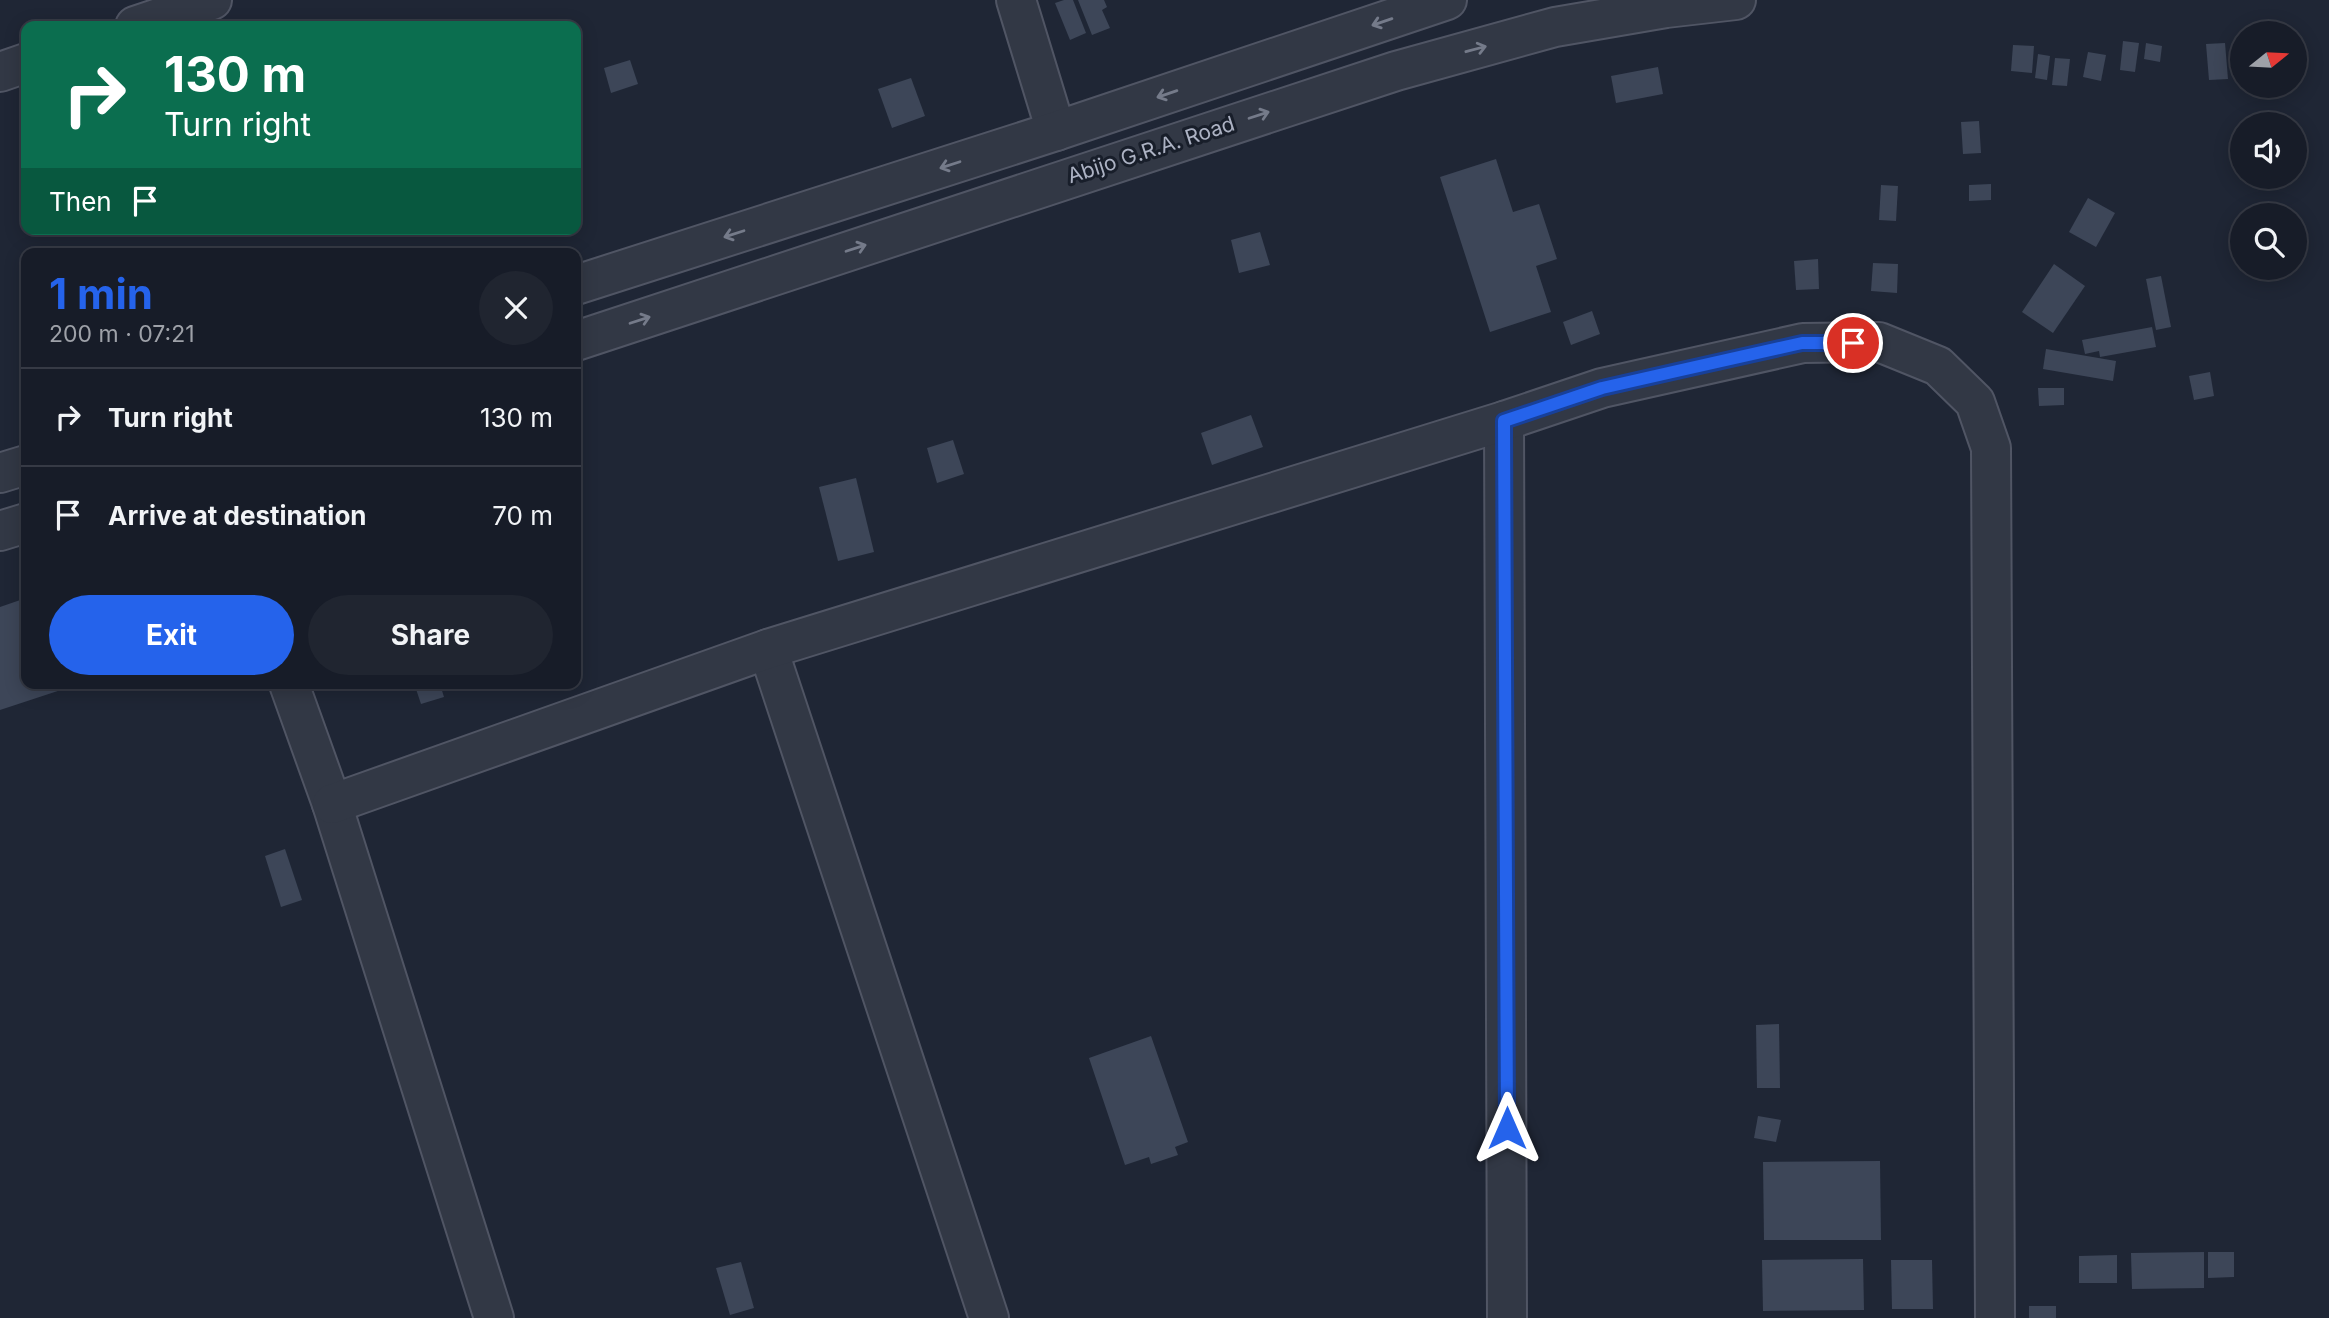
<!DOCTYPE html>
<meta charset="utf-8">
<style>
:root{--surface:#171c28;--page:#202530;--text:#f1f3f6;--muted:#9ea1a8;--line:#363a45;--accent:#2563eb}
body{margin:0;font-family:Inter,sans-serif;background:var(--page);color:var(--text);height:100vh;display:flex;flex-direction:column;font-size:26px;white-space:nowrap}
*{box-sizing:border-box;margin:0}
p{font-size:23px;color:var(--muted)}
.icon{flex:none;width:38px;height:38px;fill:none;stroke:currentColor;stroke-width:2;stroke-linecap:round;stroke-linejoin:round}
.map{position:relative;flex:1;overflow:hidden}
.details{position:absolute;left:21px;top:248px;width:560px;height:441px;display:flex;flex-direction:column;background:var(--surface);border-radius:14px;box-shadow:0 4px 18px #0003,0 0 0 2px var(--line)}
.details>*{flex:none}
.guide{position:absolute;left:21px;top:21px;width:560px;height:214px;border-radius:14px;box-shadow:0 4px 18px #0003,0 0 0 2px var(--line);background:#0b6e4f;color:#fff;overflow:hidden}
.needle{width:46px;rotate:72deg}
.buttons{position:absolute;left:2230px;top:21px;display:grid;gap:14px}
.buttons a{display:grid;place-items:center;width:77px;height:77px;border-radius:50%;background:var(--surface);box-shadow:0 4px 18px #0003,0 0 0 2px var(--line);font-size:35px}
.pin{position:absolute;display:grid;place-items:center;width:60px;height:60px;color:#fff;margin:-30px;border:4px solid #fff;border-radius:50%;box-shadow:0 2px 7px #0007}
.me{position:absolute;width:77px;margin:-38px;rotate:0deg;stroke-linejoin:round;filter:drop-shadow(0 0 5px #0008)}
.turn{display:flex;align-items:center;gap:24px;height:147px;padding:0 28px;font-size:32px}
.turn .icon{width:91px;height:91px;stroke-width:2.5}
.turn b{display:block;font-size:49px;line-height:60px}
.then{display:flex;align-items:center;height:66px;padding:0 28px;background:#0003;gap:14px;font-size:26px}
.round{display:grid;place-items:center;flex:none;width:74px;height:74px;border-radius:37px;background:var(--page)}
.headline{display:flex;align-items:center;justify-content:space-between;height:119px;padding:0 28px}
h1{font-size:42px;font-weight:700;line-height:52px;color:var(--accent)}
.primary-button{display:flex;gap:14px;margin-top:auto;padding:14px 28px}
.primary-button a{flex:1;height:80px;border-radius:42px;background:var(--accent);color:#fff;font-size:28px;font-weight:700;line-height:80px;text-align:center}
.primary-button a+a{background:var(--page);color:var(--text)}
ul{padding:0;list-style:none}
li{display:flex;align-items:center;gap:21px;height:98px;padding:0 28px;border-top:2px solid var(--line)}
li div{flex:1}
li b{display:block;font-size:26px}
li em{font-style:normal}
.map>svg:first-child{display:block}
.building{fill:#3d4658}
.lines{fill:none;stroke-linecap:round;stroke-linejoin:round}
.minor-casing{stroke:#505564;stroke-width:42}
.minor{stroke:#323845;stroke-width:38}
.oneway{stroke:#757b8a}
.route-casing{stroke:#184099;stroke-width:18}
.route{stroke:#2563eb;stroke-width:12}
.labels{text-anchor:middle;stroke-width:6;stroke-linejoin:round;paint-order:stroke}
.street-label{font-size:21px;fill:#acb2c3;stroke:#181e2a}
</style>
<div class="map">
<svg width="2329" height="1318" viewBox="0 0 2329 1318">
<rect width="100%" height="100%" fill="#1f2635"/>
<g class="building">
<path d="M1064,0h9l13,33 -16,7 -15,-37z"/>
<path d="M1078,0h26l3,7 -5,3 8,18 -18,7z"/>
<path d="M2123,41l16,2 -4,29 -15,-2z"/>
<path d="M2146,43l16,3 -2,16 -16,-3z"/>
<path d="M2225,43l3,36 -19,1 -3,-36z"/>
<path d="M2294,43h10l-2,27h-8z"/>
<path d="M2013,45l21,1 -2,27 -21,-2z"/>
<path d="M2088,52l18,3 -5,26 -18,-4z"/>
<path d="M2038,54l12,2 -3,24 -12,-2z"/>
<path d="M2055,58l15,1 -3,27 -15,-1z"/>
<path d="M630,60l8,24 -27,9 -7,-25z"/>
<path d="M1658,67l5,27 -47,9 -5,-27z"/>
<path d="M911,78l14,38 -33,12 -14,-39z"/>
<path d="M1979,121l2,32 -18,1 -2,-32z"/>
<path d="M1496,159l17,53 26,-8 18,55 -21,7 15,46 -61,20 -50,-155z"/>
<path d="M1991,184v16l-22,1v-16z"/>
<path d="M1881,185l17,1 -2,35 -17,-1z"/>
<path d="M2088,198l27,15 -19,34 -27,-15z"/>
<path d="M1260,232l10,33 -31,8 -8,-33z"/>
<path d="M1818,259l1,30 -23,1 -2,-29z"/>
<path d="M1873,263l25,1 -1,29 -26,-2z"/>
<path d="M2054,264l31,22 -32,47 -31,-21z"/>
<path d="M2161,276l10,51 -15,3 -10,-51z"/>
<path d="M1592,311l8,23 -29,11 -8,-23z"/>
<path d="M2152,327l4,20 -56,10 -1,-6 -14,3 -3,-14z"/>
<path d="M2046,349l70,12 -3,20 -70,-12z"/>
<path d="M2210,372l4,24 -20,4 -5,-24z"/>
<path d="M2038,388h26v17l-25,1z"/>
<path d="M1251,415l12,32 -51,18 -11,-32z"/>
<path d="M953,440l11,34 -27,9 -10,-35z"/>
<path d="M856,478l18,74 -36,9 -19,-74z"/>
<path d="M26,598v86l50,1 -76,25v-103z"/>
<path d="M432,684h8l4,13 -23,7 -5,-15z"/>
<path d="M285,849l17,51 -21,7 -16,-51z"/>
<path d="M1779,1024l1,64h-23l-1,-63z"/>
<path d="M1151,1036l37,106 -13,5 3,8 -27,9 -2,-7 -24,8 -36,-107z"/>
<path d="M1758,1116l23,4 -5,22 -22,-4z"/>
<path d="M1880,1161l1,79h-117l-1,-78z"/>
<path d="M2204,1252v36l-72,1 -1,-36z"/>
<path d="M2208,1252h26v25l-26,1z"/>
<path d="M2117,1255v28h-38v-27z"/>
<path d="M1863,1259l1,51 -101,1 -1,-51z"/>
<path d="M1891,1260h41l1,49h-41z"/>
<path d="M741,1262l13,46 -24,7 -14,-47z"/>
<rect x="2029" y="1306" width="27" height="12"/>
</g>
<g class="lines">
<g class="minor-casing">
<g id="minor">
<path d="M1016,0l40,131"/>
<path d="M135,26l77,-26"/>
<path d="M0,72l26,-9"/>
<path d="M576,285l480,-154 391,-131"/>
<path d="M576,341l820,-270 159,-44 111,-19 70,-8"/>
<path d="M1504,421l3,897"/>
<path d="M0,473l26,-8"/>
<path d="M0,531l26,-8"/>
<path d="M768,649l221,669"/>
<path d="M289,684l43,120 162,514"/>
<path d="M332,804l436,-155 736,-228 98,-33 201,-45 76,-1 59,24 37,36 16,46 4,870"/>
</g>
</g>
<use href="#minor" class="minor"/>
</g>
<defs><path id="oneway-shaft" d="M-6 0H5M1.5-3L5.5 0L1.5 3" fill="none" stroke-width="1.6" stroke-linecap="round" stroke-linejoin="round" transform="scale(1.75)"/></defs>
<g class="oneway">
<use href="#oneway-shaft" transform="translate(1382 22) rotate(161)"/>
<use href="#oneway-shaft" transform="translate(1476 49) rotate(-15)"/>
<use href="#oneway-shaft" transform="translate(1167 94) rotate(161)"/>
<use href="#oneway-shaft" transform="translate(1259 115) rotate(-18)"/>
<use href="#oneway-shaft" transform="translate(950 165) rotate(162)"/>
<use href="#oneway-shaft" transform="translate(734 234) rotate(162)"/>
<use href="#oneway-shaft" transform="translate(856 248) rotate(-18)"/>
<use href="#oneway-shaft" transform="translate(640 320) rotate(-18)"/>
</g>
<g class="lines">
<g class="route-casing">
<path id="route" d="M1507,1128l-3,-707 98,-33 75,-17 125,-28h51"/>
</g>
<use href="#route" class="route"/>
</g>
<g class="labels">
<g class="street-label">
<text transform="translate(1151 150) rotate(-18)" y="7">Abijo G.R.A. Road</text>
</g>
</g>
</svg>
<div class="buttons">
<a><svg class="needle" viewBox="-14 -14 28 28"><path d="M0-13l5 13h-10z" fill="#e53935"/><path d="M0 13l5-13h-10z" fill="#9ea1a8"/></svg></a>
<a><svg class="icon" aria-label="sound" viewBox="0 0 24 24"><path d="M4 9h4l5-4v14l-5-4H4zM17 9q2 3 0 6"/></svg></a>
<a><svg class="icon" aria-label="search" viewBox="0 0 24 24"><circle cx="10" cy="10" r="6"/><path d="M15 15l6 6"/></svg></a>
</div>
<div class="pin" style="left:1853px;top:343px;background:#d93025"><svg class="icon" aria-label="arrive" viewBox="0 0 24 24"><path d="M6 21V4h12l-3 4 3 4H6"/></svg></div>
<svg class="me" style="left:1507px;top:1128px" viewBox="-20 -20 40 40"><path d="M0-17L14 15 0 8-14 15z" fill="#2563eb" stroke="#fff" stroke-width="4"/></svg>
<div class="guide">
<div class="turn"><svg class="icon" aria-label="right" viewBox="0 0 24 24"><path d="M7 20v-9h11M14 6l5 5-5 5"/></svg><div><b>130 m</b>Turn right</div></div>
<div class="then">Then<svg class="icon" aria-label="arrive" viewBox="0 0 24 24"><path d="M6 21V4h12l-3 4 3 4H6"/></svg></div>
</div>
<section class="details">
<div class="headline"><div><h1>1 min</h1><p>200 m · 07:21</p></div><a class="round"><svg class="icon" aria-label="close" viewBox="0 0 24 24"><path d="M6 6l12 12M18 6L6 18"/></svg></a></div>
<ul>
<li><svg class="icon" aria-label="right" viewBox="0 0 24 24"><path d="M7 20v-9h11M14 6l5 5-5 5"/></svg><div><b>Turn right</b></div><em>130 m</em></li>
<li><svg class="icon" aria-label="arrive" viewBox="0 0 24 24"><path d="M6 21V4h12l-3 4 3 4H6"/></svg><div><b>Arrive at destination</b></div><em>70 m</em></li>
</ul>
<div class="primary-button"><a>Exit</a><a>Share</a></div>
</section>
</div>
